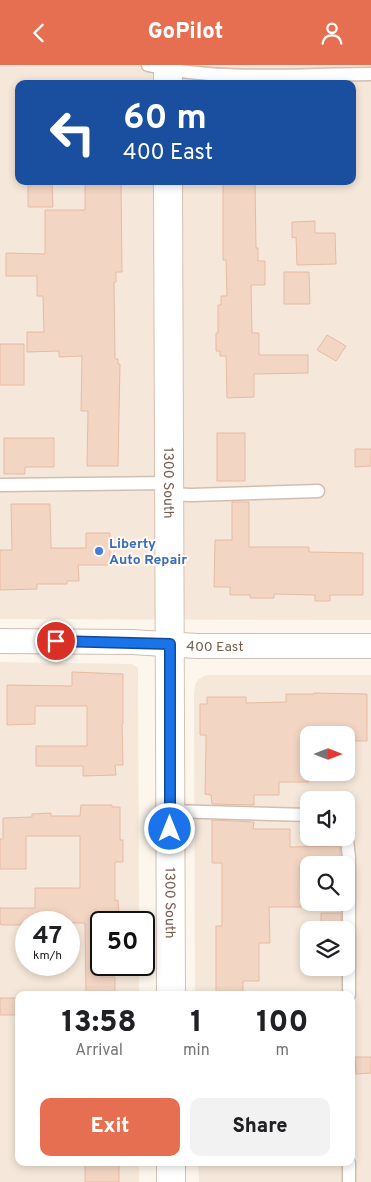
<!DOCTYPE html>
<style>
:root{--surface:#fff;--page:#f2f2f2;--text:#202124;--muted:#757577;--accent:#e76f51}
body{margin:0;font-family:Overpass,sans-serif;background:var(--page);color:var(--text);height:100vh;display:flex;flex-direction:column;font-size:19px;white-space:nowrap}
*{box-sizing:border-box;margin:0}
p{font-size:16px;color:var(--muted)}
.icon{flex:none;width:28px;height:28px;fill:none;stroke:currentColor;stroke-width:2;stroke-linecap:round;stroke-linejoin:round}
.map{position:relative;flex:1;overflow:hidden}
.details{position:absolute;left:15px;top:926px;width:340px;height:175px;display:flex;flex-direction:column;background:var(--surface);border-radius:10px;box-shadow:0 2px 8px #0003}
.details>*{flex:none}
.top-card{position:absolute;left:15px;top:15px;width:341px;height:105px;border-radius:10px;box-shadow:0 2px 8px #0003;background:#1a4fa0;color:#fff;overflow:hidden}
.needle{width:32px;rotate:90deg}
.fabs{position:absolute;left:300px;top:661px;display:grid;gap:10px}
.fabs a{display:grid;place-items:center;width:55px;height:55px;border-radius:10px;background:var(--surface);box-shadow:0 2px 8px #0003;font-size:25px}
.speed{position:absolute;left:15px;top:846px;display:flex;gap:10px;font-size:25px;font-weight:700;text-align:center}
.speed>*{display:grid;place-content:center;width:65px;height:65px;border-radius:50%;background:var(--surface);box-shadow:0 2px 8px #0003;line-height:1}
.speed small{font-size:12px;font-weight:400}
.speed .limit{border:2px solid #111;border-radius:8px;background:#fff;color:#111}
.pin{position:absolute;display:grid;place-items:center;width:42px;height:42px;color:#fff;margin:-21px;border:2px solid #fff;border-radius:50%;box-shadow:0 1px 5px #0007}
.me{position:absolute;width:55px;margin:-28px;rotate:0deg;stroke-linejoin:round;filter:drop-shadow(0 0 4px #0008)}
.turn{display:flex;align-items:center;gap:18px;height:105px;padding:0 25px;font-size:22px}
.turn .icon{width:65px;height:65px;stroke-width:2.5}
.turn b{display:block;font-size:35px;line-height:42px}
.eta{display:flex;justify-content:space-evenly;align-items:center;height:85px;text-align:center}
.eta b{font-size:30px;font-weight:800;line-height:35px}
.action{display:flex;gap:10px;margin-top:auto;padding:10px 25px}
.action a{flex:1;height:58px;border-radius:10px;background:var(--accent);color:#fff;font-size:20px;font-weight:800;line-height:58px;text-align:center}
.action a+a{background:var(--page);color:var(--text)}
header{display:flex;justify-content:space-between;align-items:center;height:65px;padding:0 25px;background:var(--accent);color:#fff;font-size:22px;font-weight:800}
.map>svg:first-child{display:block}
.residential{fill:#f5e8da;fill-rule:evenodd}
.building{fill:#f3d5c3;stroke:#e6bba3}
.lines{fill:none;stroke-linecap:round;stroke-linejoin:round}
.lane-casing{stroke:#d1beb0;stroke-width:15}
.street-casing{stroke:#d1beb0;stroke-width:26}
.secondary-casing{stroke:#d6c0b0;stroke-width:30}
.lane{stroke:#fff;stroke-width:12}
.street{stroke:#fff;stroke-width:24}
.secondary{stroke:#fff;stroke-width:28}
.route-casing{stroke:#114b97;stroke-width:12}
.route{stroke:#1a73e8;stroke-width:9}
.shop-dot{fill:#3f7fe0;stroke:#fffaf3;stroke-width:2}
.labels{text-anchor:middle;stroke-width:4;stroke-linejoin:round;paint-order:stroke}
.street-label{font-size:14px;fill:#7a5c4d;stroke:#fffaf3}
.shop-label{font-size:14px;font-weight:bold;fill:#366cbe;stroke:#fffaf3;text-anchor:start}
</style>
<header><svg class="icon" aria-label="back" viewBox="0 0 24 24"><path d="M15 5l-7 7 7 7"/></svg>GoPilot<svg class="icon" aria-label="person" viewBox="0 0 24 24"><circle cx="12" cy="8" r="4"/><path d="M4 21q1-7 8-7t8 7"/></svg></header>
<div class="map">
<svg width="371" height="1117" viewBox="0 0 371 1117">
<rect width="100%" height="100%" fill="#fdf6ec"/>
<g class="residential">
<path d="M0,0h371v555l-371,-1zM19,19h333v97h-333z"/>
<path d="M0,597l132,2 6,4 1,254 -38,1v42h38v30h-120v168h120v19h-139zM26,858h43v42h-43z"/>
<path d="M206,610h165v507h-172l-1,-19h153v-168h-156l-1,-301 1,-9 3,-5zM309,670h37v38h-37zM309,735h37v37h-37zM309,800h37v38h-37zM309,865h37v37h-37z"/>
</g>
<g class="building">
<path d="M28,116h24l1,26h-25z"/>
<path d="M85,116h36l1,91h-6v10h-2l1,77h3v5h2l-2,102h-31l1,-55h-7l1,-55 -23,1v-6l-32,1v-20h17l-1,-36h-6v-20h-31v-23l39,1v-44h40z"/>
<path d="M223,118h32l1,65h2v13h7v24h-14l1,48h7v22h49v18l-54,1v23l-27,1 -1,-42h-6v-5h-4v-18h2v-28h3v-9h6l-1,-36h-3z"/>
<path d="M315,156v12h20l1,31 -39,1 -1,-28 -4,1v-16z"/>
<path d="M284,207h25l1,32h-26z"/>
<path d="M327,270l19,11 -10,15 -19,-11z"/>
<rect x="0" y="279" width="24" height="41"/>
<rect x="217" y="368" width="28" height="48"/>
<path d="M4,373h50v29h-29v7h-21z"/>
<path d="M355,384h16v17l-16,1z"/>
<path d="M232,437h17v45h60v5l54,1v42h-33v6h-15v-6l-41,-1v4h-24v-3h-20v-8h-16l1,-47h17z"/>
<path d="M11,439h39l1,44h35v-15h24v32h-32l1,16h-12v3h-30v5l-37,1v-40h12z"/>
<path d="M72,607l51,2v50h-1l1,41h-8l1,10 -33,1v-10h-47v-20h51v-40h-52v18l-28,1v-40l65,1z"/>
<path d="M314,628l53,1v47h-21v-6h-37v47h-30v13h-25v10l-42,-1 -1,-9 -6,-1 1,-49v-10h-6v-31h7v-7h39v6l40,-1v-8h28z"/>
<path d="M81,740h31v2h8v33h3v22h-8v39l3,-1 1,17 -18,1v59h14v18h-29l-1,-72h-64v2h-20l-1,-2v-15h35v-20h45v-52h-54v33h-26v-30h3v-21l29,-1v-3l19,-1v3h29z"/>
<path d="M212,755l42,2 -1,7h37v18l50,-1v19l-40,1 1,41h-32l1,36h-11v38h-16v14h-27v-69h6v-63h-10z"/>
<rect x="321" y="848" width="20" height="17"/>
<rect x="0" y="933" width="19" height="17"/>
<path d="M355,992h16v16l-15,1z"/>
<rect x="85" y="1098" width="34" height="19"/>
</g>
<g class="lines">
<g class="lane-casing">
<g id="lane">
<path d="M148,0c71,17 150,9 223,9"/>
<path d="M0,420l169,-2"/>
<path d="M169,429l22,1 127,-4"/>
<path d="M170,746l139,4"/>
<path d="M345,772l2,3 2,17v138"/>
<path d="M349,1098v19"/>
</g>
</g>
<g class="street-casing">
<g id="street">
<path id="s1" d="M0,576l132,1 65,4h174"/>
</g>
</g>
<g class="secondary-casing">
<g id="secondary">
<path d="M168,0v19"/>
<path id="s2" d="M168,116l3,814"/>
<path d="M171,1098v19"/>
</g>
</g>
<use href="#lane" class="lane"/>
<use href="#street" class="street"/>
<use href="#secondary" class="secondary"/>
</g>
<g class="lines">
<g class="route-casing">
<path id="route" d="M56,576l114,3v185"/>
</g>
<use href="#route" class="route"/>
</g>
<circle class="shop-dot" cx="99" cy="486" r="5"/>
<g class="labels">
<g class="street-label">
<text dy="5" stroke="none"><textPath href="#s2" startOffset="302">1300 South</textPath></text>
<text dy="5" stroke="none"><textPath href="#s1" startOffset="215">400 East</textPath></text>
<text dy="5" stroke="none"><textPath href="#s2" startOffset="722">1300 South</textPath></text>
</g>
<g class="shop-label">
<text x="109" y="483">Liberty<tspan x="109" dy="16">Auto Repair</tspan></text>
</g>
</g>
</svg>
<div class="fabs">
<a><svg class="needle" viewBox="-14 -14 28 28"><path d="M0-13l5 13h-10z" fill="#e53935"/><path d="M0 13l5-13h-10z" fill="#757577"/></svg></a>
<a><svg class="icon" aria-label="sound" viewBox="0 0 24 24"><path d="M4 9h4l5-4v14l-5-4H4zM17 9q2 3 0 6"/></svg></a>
<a><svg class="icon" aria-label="search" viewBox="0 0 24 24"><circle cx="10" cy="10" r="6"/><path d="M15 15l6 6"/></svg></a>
<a><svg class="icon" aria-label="layers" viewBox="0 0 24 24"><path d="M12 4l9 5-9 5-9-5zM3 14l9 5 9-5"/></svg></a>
</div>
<div class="speed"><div>47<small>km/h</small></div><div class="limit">50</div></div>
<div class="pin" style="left:56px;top:576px;background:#d93025"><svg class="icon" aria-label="arrive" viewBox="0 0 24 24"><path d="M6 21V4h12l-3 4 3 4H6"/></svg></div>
<svg class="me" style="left:170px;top:764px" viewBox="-20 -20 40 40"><circle r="17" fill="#1a73e8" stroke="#fff" stroke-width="3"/><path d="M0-11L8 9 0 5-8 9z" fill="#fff"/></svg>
<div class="top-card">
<div class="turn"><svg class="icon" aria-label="left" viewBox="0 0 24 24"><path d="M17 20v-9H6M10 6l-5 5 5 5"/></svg><div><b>60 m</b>400 East</div></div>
</div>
<section class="details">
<div class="eta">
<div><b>13:58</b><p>Arrival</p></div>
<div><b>1</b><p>min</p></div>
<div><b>100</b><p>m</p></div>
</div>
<div class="action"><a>Exit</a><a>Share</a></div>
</section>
</div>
